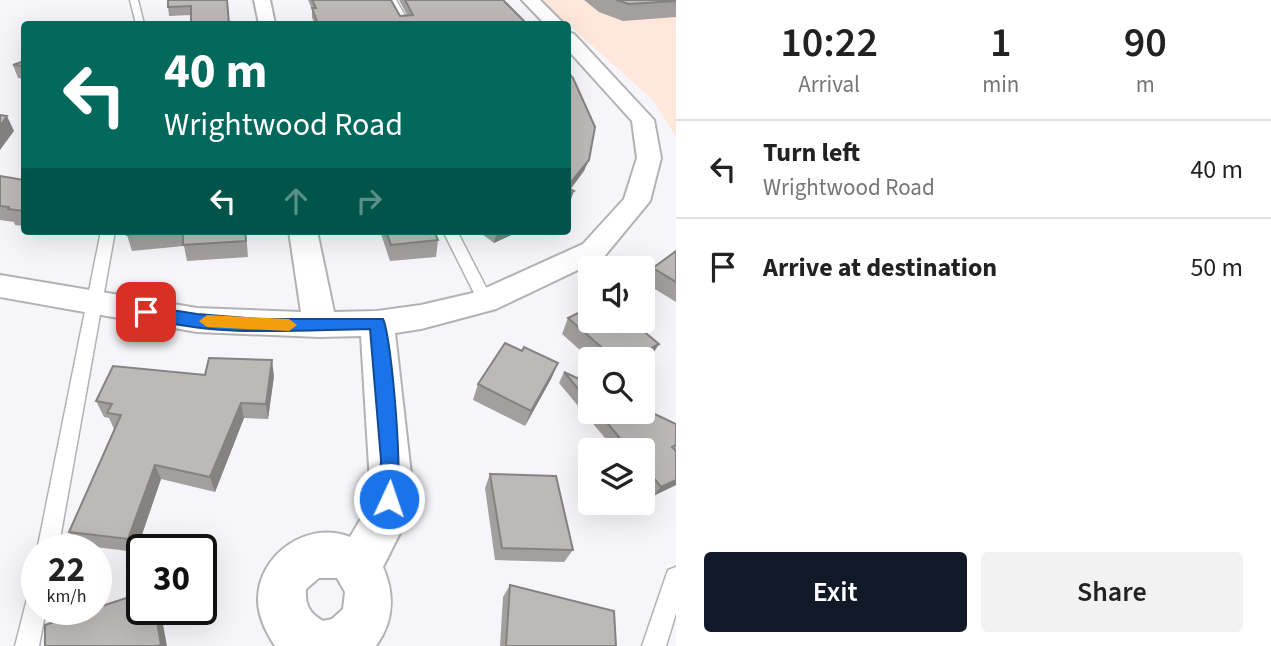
<!DOCTYPE html>
<style>
:root{--surface:#fff;--page:#f2f2f2;--text:#222;--muted:#767676;--line:#e0e0e0;--accent:#111827}
body{margin:0;font-family:"Source Sans 3",sans-serif;background:var(--page);color:var(--text);height:100vh;display:flex;flex-direction:column;font-size:26px;white-space:nowrap}
*{box-sizing:border-box;margin:0}
p{font-size:23px;color:var(--muted)}
.icon{flex:none;width:38px;height:38px;fill:none;stroke:currentColor;stroke-width:2;stroke-linecap:round;stroke-linejoin:round}
.map{position:relative;flex:1;overflow:hidden}
.details{display:flex;flex-direction:column;background:var(--surface);width:595px}
.details>*{flex:none}
.guide{position:absolute;left:21px;top:21px;width:550px;height:214px;border-radius:7px;box-shadow:0 7px 28px #0002;background:#00695c;color:#fff;overflow:hidden}
.tools{position:absolute;left:578px;top:256px;display:grid;gap:14px}
.tools a{display:grid;place-items:center;width:77px;height:77px;border-radius:7px;background:var(--surface);box-shadow:0 7px 28px #0002;font-size:35px}
.speed{position:absolute;left:21px;top:534px;display:flex;gap:14px;font-size:35px;font-weight:700;text-align:center}
.speed>*{display:grid;place-content:center;width:91px;height:91px;border-radius:50%;background:var(--surface);box-shadow:0 7px 28px #0002;line-height:1}
.speed small{font-size:18px;font-weight:400}
.speed .limit{border:4px solid #111;border-radius:10px;background:#fff;color:#111}
.pin{position:absolute;display:grid;place-items:center;width:60px;height:60px;color:#fff;margin:-30px;border-radius:14px;box-shadow:0 4px 10px #0006}
.me{position:absolute;width:77px;margin:-38px;rotate:3deg;stroke-linejoin:round;filter:drop-shadow(0 0 5px #0008)}
.turn{display:flex;align-items:center;gap:24px;height:147px;padding:0 28px;font-size:32px}
.turn .icon{width:91px;height:91px;stroke-width:2.5}
.turn b{display:block;font-size:49px;line-height:60px}
.lanes{display:flex;align-items:center;height:66px;padding:0 28px;background:#0003;justify-content:center;gap:35px;direction:ltr}
.lanes .off{opacity:.35}
.eta{display:flex;justify-content:space-evenly;align-items:center;height:119px;text-align:center}
.eta b{font-size:42px;font-weight:600;line-height:49px}
.cta{display:flex;gap:14px;margin-top:auto;padding:14px 28px}
.cta a{flex:1;height:80px;border-radius:7px;background:var(--accent);color:#fff;font-size:28px;font-weight:600;line-height:80px;text-align:center}
.cta a+a{background:var(--page);color:var(--text)}
ul{padding:0;list-style:none}
li{display:flex;align-items:center;gap:21px;height:98px;padding:0 28px;border-top:2px solid var(--line)}
li div{flex:1}
li b{display:block;font-size:26px}
li em{font-style:normal}
main{display:flex;flex:1;min-height:0}
.map>svg:first-child{display:block}
.education{fill:#ffe7dc}
.lines{fill:none;stroke-linecap:round;stroke-linejoin:round}
.lane-casing{stroke:#b2b2b5;stroke-width:3}
.street-casing{stroke:#b2b2b5;stroke-width:4}
.lane{fill:#fff;fill-rule:evenodd}
.street{fill:#fff;fill-rule:evenodd}
.wall{fill:#a39f9f}
.shaded-wall{fill:#858282}
.building{fill:#beb9b9;stroke:#858282;stroke-width:2}
.route{fill:#1a73e8;stroke:#114b97;stroke-width:2}
.slow{fill:#f59e0b}
</style>
<main>
<div class="map">
<svg width="676" height="646" viewBox="0 0 676 646">
<rect width="100%" height="100%" fill="#f6f6fa"/>
<path class="education" d="M541,0h135v137l-23,-37z"/>
<g class="lines">
<g class="lane-casing">
<g id="lane">
<path d="M130,0h8l6,24h-8z"/>
<path d="M388,0h8l14,24h-8z"/>
<path d="M101,231h14l-57,319 -21,1z"/>
<path d="M443,231h14l36,70 -3,4h-10z"/>
<path d="M676,567v46l-10,33h-24l26,-76z"/>
<path d="M37,588v21h9l-7,37h-24l14,-55z"/>
</g>
</g>
<g class="street-casing">
<g id="street">
<path d="M254,0h16l5,24h-16z"/>
<path d="M522,0h18l24,24h-19z"/>
<path d="M567,32l7,2 80,86 7,38 -11,43 -47,57 -107,51 -75,20 -26,4 17,150 -3,32 -26,52c12,28 11,54 -7,79h-101c-8,-12 -17,-30 -17,-46 0,-46 50,-80 92,-63l16,-27 4,-27 -9,-147 -41,1 -123,-5 -197,-35v-22l197,33 104,4 -12,-81h28l17,81 43,-1 44,-6 56,-13 106,-48 41,-45 13,-41 -5,-37 -65,-72zM319,578h18l8,14 -2,17 -11,10 -9,2c-14,-8 -18,-16 -17,-32z"/>
</g>
</g>
<use href="#lane" class="lane"/>
<use href="#street" class="street"/>
</g>
<g class="wall">
<path d="M228,0l-37,15 -22,1 -1,-9z"/>
<path d="M308,0h83l9,16 7,-1 -8,-15h104l24,24h-212l-3,-6v-9z"/>
<path d="M584,0h92v17l-53,4 -24,-9z"/>
<path d="M24,61v18l-6,-1 -5,-13z"/>
<path d="M0,176l24,4v46l-9,-1 -1,-3 -14,-2z"/>
<path d="M61,231h38l-1,3 -11,1z"/>
<path d="M128,231h118l2,26 -61,4 -3,-15 -52,5 -5,-16z"/>
<path d="M380,231h54l4,9 -2,17 -46,4z"/>
<path d="M478,231h42l-26,12z"/>
<path d="M676,251v51l-31,-19 8,-15z"/>
<path d="M568,318l81,42 -7,4v-5h-52l-28,-25z"/>
<path d="M522,351l36,12 -7,16 -26,47 -52,-26 5,-16z"/>
<path d="M564,372l26,12v27h52l34,13v61l-23,11 -11,-13v-33h-27l-56,-67z"/>
<path d="M205,375l69,1 -6,43 -24,-1 -29,74 -54,-13 -25,73 -57,-7 -10,-13 45,-103 -5,-11 -5,-1 -8,-16z"/>
<path d="M490,474l83,76 -9,12 -69,-2 -10,-72z"/>
<path d="M510,585l106,61h-116l3,-49z"/>
</g>
<g class="shaded-wall">
<path d="M7,116l7,15 -14,19v-24z"/>
<path d="M589,160l-5,11 -17,23v-6z"/>
<path d="M574,191l-4,11 -3,2v-9z"/>
<path d="M497,231h23l-26,12z"/>
<path d="M659,344l-10,16 -7,4v-5h-11z"/>
<path d="M272,360l2,16 -6,43 -2,-15z"/>
<path d="M558,363l-7,16 -26,47 6,-15z"/>
<path d="M241,403l3,15 -29,74 -5,-15z"/>
<path d="M155,465l6,14 -25,73 -8,-13z"/>
<path d="M676,480v5l-23,11 8,-9z"/>
<path d="M138,594l4,5v10h4l1,15 -8,-11z"/>
<path d="M155,609l7,10 5,27h-10z"/>
</g>
<g class="building">
<path d="M168,0h59l2,24h-38v-18l-23,1z"/>
<path d="M312,0h79l9,16 13,-1 -8,-15h98l24,24h-209l-6,-16h4z"/>
<path d="M616,0h60v1l-47,3z"/>
<path d="M24,61v5l-11,-1z"/>
<path d="M567,71l6,7 22,49 -6,33 -22,27 7,4 -7,4z"/>
<path d="M0,115l7,1 -7,10z"/>
<path d="M0,176l24,4v31l-16,-2 1,-2 -9,-1z"/>
<path d="M128,231h43l-44,4z"/>
<path d="M183,231h62l1,10 -63,4z"/>
<path d="M386,231h48l4,9 -47,5z"/>
<path d="M676,251v31l-23,-14z"/>
<path d="M590,307v13h40l29,24 -28,15h-16l-47,-41z"/>
<path d="M505,343l17,8 2,-4 34,16 -27,48 -53,-27z"/>
<path d="M209,358l63,2 -6,44 -25,-1 -31,74 -55,-12 -27,74 -59,-7 52,-117 -14,-2 5,-9 -16,-3 17,-35 92,9z"/>
<path d="M564,372l26,12v19z"/>
<path d="M642,408l34,16v21l-4,2 4,4v29l-15,7 -19,-23v-14h-12l-33,-39h45z"/>
<path d="M490,474l66,2 17,74 -71,-2z"/>
<path d="M510,585l104,26 2,35h-110z"/>
<path d="M138,594l1,19 11,-4h5l6,36 -4,1h-112v-21l47,-16h4v-1z"/>
</g>
<path class="route" d="M146,306l51,8 62,5h124c9,18 21,169 13,187l-7,3 -8,-3 -2,-7 2,-39 -11,-131c-75,1 -157,9 -229,-13l-3,-4z"/>
<path class="slow" d="M207,315l82,4 8,6 -8,6 -82,-4 -8,-6z"/>
</svg>
<div class="tools">
<a><svg class="icon" aria-label="sound" viewBox="0 0 24 24"><path d="M4 9h4l5-4v14l-5-4H4zM17 9q2 3 0 6"/></svg></a>
<a><svg class="icon" aria-label="search" viewBox="0 0 24 24"><circle cx="10" cy="10" r="6"/><path d="M15 15l6 6"/></svg></a>
<a><svg class="icon" aria-label="layers" viewBox="0 0 24 24"><path d="M12 4l9 5-9 5-9-5zM3 14l9 5 9-5"/></svg></a>
</div>
<div class="speed"><div>22<small>km/h</small></div><div class="limit">30</div></div>
<div class="pin" style="left:146px;top:312px;background:#d93025"><svg class="icon" aria-label="arrive" viewBox="0 0 24 24"><path d="M6 21V4h12l-3 4 3 4H6"/></svg></div>
<svg class="me" style="left:389px;top:499px" viewBox="-20 -20 40 40"><circle r="17" fill="#1a73e8" stroke="#fff" stroke-width="3"/><path d="M0-11L8 9 0 5-8 9z" fill="#fff"/></svg>
<div class="guide">
<div class="turn"><svg class="icon" aria-label="left" viewBox="0 0 24 24"><path d="M17 20v-9H6M10 6l-5 5 5 5"/></svg><div><b>40 m</b>Wrightwood Road</div></div>
<div class="lanes"><svg class="icon" aria-label="left" viewBox="0 0 24 24"><path d="M17 20v-9H6M10 6l-5 5 5 5"/></svg><svg class="icon off" aria-label="ahead" viewBox="0 0 24 24"><path d="M12 20V5M6 11l6-6 6 6"/></svg><svg class="icon off" aria-label="right" viewBox="0 0 24 24"><path d="M7 20v-9h11M14 6l5 5-5 5"/></svg></div>
</div>
</div>
<section class="details">
<div class="eta">
<div><b>10:22</b><p>Arrival</p></div>
<div><b>1</b><p>min</p></div>
<div><b>90</b><p>m</p></div>
</div>
<ul>
<li><svg class="icon" aria-label="left" viewBox="0 0 24 24"><path d="M17 20v-9H6M10 6l-5 5 5 5"/></svg><div><b>Turn left</b><p>Wrightwood Road</p></div><em>40 m</em></li>
<li><svg class="icon" aria-label="arrive" viewBox="0 0 24 24"><path d="M6 21V4h12l-3 4 3 4H6"/></svg><div><b>Arrive at destination</b></div><em>50 m</em></li>
</ul>
<div class="cta"><a>Exit</a><a>Share</a></div>
</section>
</main>
